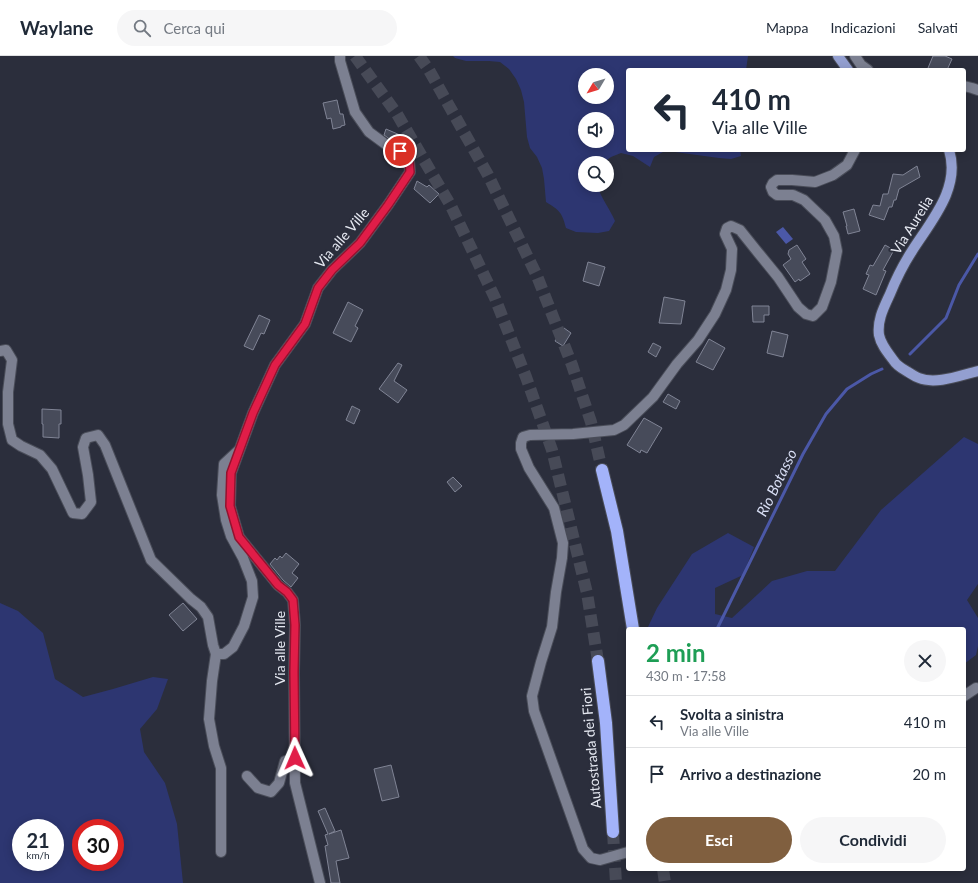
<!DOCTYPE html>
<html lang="it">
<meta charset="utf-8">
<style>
:root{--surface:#fff;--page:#f6f6f7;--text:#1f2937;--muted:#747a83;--line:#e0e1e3;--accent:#805f3f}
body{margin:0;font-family:Lato,sans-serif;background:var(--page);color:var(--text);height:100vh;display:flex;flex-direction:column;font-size:15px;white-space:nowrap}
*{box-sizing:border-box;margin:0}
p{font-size:13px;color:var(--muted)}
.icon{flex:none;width:22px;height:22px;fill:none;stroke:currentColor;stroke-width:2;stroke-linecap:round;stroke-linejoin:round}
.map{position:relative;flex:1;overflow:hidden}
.panel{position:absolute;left:626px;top:571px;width:340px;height:244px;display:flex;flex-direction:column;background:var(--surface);border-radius:4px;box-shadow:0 2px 10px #0003}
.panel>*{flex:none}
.banner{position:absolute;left:626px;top:12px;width:340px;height:84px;border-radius:4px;box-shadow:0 2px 10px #0003;background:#fff;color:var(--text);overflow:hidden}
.needle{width:26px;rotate:232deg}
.controls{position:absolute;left:578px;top:12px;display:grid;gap:8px}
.controls a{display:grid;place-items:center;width:36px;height:36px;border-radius:50%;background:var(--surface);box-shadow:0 2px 10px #0003;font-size:20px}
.speed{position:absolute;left:12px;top:763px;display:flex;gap:8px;font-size:20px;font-weight:700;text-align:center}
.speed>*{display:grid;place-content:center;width:52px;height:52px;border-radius:50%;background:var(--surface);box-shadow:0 2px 10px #0003;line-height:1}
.speed small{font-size:10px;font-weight:400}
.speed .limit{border:6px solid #d22;background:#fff;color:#111}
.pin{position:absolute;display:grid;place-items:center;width:34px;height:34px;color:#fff;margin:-17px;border:2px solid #fff;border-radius:50%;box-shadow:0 1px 4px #0007}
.me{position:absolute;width:44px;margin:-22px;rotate:359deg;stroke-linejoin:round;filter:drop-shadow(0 0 3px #0008)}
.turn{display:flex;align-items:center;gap:14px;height:84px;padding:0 20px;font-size:18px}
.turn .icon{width:52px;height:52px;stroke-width:2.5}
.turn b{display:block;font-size:28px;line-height:34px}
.round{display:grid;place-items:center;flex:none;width:42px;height:42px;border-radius:21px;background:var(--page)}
.summary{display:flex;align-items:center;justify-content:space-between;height:68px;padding:0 20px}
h1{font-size:24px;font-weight:700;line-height:30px;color:#1e9e55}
.button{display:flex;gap:8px;margin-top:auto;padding:8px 20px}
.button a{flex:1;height:46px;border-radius:24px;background:var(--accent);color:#fff;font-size:16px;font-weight:700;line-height:46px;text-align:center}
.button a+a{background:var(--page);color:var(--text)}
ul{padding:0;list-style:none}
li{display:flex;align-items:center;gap:12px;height:52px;padding:0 20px;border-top:1px solid var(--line)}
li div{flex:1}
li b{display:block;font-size:15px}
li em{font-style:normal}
header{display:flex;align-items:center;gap:24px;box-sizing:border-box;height:56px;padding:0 20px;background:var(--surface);border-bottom:1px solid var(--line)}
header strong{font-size:19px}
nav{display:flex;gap:22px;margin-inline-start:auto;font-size:14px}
.search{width:280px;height:36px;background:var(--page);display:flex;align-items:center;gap:10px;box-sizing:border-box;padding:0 14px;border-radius:22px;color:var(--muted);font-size:15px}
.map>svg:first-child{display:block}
.green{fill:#2d3671;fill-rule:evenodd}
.water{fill:#4b58a7}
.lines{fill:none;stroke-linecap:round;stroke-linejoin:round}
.stream{stroke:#4b58a7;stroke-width:3}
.building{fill:#474b5a;stroke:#808495}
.highway-tunnel{stroke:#474a57;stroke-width:12;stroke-dasharray:12 6;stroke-linecap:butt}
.minor-casing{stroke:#4a4d59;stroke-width:12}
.major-casing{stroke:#4a4d59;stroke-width:12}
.highway-casing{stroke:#4a4d59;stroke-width:14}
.minor{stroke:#7c8091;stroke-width:10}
.major{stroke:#939fd0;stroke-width:10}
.highway{stroke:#a3b3fa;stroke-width:12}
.route-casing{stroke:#92132f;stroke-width:10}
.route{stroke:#e11d48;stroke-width:7}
.labels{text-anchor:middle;stroke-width:4;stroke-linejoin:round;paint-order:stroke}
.street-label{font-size:14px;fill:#e5e8f1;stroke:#2b2e3c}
.water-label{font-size:15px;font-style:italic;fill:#d8def4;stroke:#2b2e3c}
</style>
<header>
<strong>Waylane</strong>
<div class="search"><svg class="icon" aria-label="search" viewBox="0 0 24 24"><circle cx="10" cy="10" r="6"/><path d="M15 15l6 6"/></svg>Cerca qui</div>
<nav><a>Mappa</a><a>Indicazioni</a><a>Salvati</a></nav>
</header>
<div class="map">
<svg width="978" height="827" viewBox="0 0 978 827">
<rect width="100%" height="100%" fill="#2b2e3c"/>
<g class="green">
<path d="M453,0h295l-2,14h-118v80h112l1,6 -10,3 -12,-1 -44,-6h-12l-9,5 -4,10 -17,-11 -12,-3 -10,4 -8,6h-18v22h12c4,13 13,24 18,36l-6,10 -11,2 -22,-1 -10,-4c-4,-16 -7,-18 -20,-26l-2,-23 -2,-11 -5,-11 -7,-9 -3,-11 -3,-35 -3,-12 -5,-11 -7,-10 -9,-7 -11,-1h-23l-11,-3zM585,19h22v22h-22zM585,63h22v22h-22z"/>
<path d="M964,381l14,7v140l-11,16 11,18v28l-2,9 -12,9v-35h-317l10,-21 35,-54 36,-21 26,14 -11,28 -28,13v26l17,4 40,-37 35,-10h28l46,-61z"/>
<path d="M0,547l18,8 25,22 12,46 28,18 30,-8 40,-12 15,2 -11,30 -17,20 4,23 21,31 12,41 6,59h-183zM21,772h34v34h-34zM81,772h34v34h-34z"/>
</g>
<path class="water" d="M783,171l10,12 -7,5 -10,-12z"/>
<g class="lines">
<g class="stream">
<path d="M910,298l36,-36 13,-33 19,-31"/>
<path d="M717,573l86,-175 23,-40 21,-25 24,-15 11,-5"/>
</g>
</g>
<g class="building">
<path d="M933,0h12l7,3 -5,11h-14l-5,-2z"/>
<path d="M337,44l3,14h3l2,11 -4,1v1l-8,2 -2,-11 -4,1 -4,-16z"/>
<path d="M386,73l21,9 -3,8 -13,-6 -7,-5z"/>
<path d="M917,110l3,11 -21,12 -3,11h-2l-2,7h-3l-5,13 -15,-5 4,-10 7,1 3,-12h5l5,-20 10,1z"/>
<path d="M417,125l10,6 2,-2 10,9 -9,9 -16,-14z"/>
<path d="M854,153l6,22 -12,3 -2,-8h1l-4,-14z"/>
<path d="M797,189l9,14 -4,3 8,12 -10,7 -1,-2 -4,3 -12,-17 8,-6 -3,-5 1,-4z"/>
<path d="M885,189l9,5 -11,20 3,1 -10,24 -13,-6 6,-14 -3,-1 4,-9 3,1z"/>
<path d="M588,206l17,5 -6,19 -16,-5z"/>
<path d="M664,241l21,4 -4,23 -22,-1z"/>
<path d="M348,246l15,8 -8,16 3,2 -7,14 -18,-9z"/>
<path d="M752,250h17v9h-5v7h-11z"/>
<path d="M259,259l11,5 -6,14 -3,-1 -8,17 -9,-4z"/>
<path d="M564,272l7,5 -8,13 -8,-5z"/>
<path d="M772,275l16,4 -5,22 -16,-4z"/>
<path d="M709,283l16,9 -12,22 -17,-8z"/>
<path d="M653,287l8,4 -5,10 -8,-5z"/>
<path d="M398,307l4,2 -8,16 13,9 -9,13 -19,-14z"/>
<path d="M668,338l12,7 -4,8 -13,-7z"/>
<path d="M352,350l8,4 -6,14 -8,-4z"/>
<path d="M42,353l19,1v14h-2v14l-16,-1v-13h-1z"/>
<path d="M644,362l18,10 -15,25 -6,-3 -1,3 -13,-8z"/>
<path d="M453,421l9,9 -7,6 -8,-10z"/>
<path d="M286,497l13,11 -7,9 6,5 -7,9 -8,-7 -13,-16 5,-6 2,2 3,-4 2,2z"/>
<path d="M183,547l14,16 -14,12 -14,-16z"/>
<path d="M391,709l8,32 -17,4 -8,-32z"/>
<path d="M325,752l10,23 -6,3 12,-4 8,28 -13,3 4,22h-9l-6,-37 3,-1 -3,-10 3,-1 -10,-23z"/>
</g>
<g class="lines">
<g class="highway-tunnel">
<path d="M355,0l42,58 54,92 44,92 31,79 26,73 35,143 11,68"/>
<path d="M419,0l10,14 59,105 49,101 35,89 19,57 11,48"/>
<path d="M613,776l3,51"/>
<path d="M663,813l2,14"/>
</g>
<g class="minor-casing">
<g id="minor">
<path d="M855,0l6,9 7,5"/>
<path d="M964,30l8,2 6,2"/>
<path d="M0,295l6,-1 6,10 -4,32v32l4,16 9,6 19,9 12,14 21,44 9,1 9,-12 -3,-27 -5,-28 3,-9 12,-3 7,10 46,115 40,39 10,8 7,10 5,28 3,9h8l9,-7 11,-21 9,-29 -1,-16 -9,-23 -12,-22 -5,-16 -4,-25 2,-31 14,-13"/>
<path d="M216,598l-4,27 -3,38 5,27 7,22v84"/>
<path d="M964,640l12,-8"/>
<path d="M247,720l11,12 13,4 8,-9 6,-22 10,-3"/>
<path d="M628,796l-28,8 -9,-2 -8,-9 -49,-138 -2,-15 9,-34 11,-35 4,-35 6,-34 1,-15 -9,-35 -25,-40 -8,-19v-6l2,-6 7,-2 43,-1 41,-4 10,-5 29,-28 24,-33 21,-24 17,-26 11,-24 5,-20 1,-21 -7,-15 2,-6 4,-2 9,4 16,20 22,27 20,30 8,7 7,2 9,-9 9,-25 6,-31 -3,-15 -9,-16 -21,-20 -11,-5h-16l-4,-3 -2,-5 2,-4 4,-3h15l23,2 18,-7 14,-10 8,-15"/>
<path d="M320,827l-25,-100 -1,-111 1,-47 -2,-25 -6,-8 -9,-7 -39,-48 -9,-31 1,-33 22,-60 22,-48 30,-41 13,-36 14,-18 28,-27 28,-38 22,-33 -1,-12 -9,-9 -12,-5 -19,-14 -14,-20 -15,-51v-5"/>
</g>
</g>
<g class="major-casing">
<g id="major">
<path d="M838,0l10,14"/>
<path d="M949,94c12,38 -18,71 -37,101 -9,14 -16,28 -22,43 -6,13 -13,26 -11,41 2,10 9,18 15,26 3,5 9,8 14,11 4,2 7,5 11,6 17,7 42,-3 59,-7"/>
</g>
</g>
<g class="highway-casing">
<g id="highway">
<path d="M602,414l15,61 16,98"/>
<path d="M598,605l8,62 7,109"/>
</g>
</g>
<use href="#minor" class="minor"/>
<use href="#major" class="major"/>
<use href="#highway" class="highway"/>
</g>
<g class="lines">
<g class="route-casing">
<path id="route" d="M295,702l-1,-86 1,-47 -2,-25 -6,-8 -9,-7 -39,-48 -9,-31 1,-33 22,-60 22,-48 30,-41 13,-36 14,-18 28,-27 28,-38 22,-33 -1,-12 -9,-9"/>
</g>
<use href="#route" class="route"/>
</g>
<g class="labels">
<g class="street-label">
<text transform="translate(912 169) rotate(-58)" y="5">Via Aurelia</text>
<text transform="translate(342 182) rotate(-49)" y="5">Via alle Ville</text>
<text transform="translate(280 592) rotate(-90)" y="5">Via alle Ville</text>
<text transform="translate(591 692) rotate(-95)" y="5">Autostrada dei Fiori</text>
</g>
<g class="water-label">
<text transform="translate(777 427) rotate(-64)" y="5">Rio Botasso</text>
</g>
</g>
</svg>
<div class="controls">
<a><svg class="needle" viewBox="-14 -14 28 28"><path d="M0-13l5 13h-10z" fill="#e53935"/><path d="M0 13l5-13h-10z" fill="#747a83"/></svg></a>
<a><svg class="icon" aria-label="sound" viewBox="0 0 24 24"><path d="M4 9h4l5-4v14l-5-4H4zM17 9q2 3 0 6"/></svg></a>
<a><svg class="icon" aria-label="search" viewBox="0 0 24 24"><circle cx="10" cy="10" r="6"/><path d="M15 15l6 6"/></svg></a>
</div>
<div class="speed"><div>21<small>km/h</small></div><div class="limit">30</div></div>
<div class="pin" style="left:400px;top:95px;background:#d93025"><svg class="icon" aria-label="arrive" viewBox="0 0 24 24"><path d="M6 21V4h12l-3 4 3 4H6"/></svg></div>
<svg class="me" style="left:295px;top:702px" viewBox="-20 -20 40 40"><path d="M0-17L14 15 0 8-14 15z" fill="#e11d48" stroke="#fff" stroke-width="4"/></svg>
<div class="banner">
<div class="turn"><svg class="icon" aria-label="left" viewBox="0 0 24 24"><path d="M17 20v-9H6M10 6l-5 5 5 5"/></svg><div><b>410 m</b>Via alle Ville</div></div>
</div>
<section class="panel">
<div class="summary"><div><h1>2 min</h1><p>430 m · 17:58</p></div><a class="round"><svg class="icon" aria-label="close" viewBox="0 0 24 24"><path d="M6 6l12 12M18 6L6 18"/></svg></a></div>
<ul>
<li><svg class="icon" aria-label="left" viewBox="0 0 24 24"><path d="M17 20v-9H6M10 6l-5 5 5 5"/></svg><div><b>Svolta a sinistra</b><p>Via alle Ville</p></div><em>410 m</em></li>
<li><svg class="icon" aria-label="arrive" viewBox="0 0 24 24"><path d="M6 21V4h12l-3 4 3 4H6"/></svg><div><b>Arrivo a destinazione</b></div><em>20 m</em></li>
</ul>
<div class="button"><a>Esci</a><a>Condividi</a></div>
</section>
</div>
